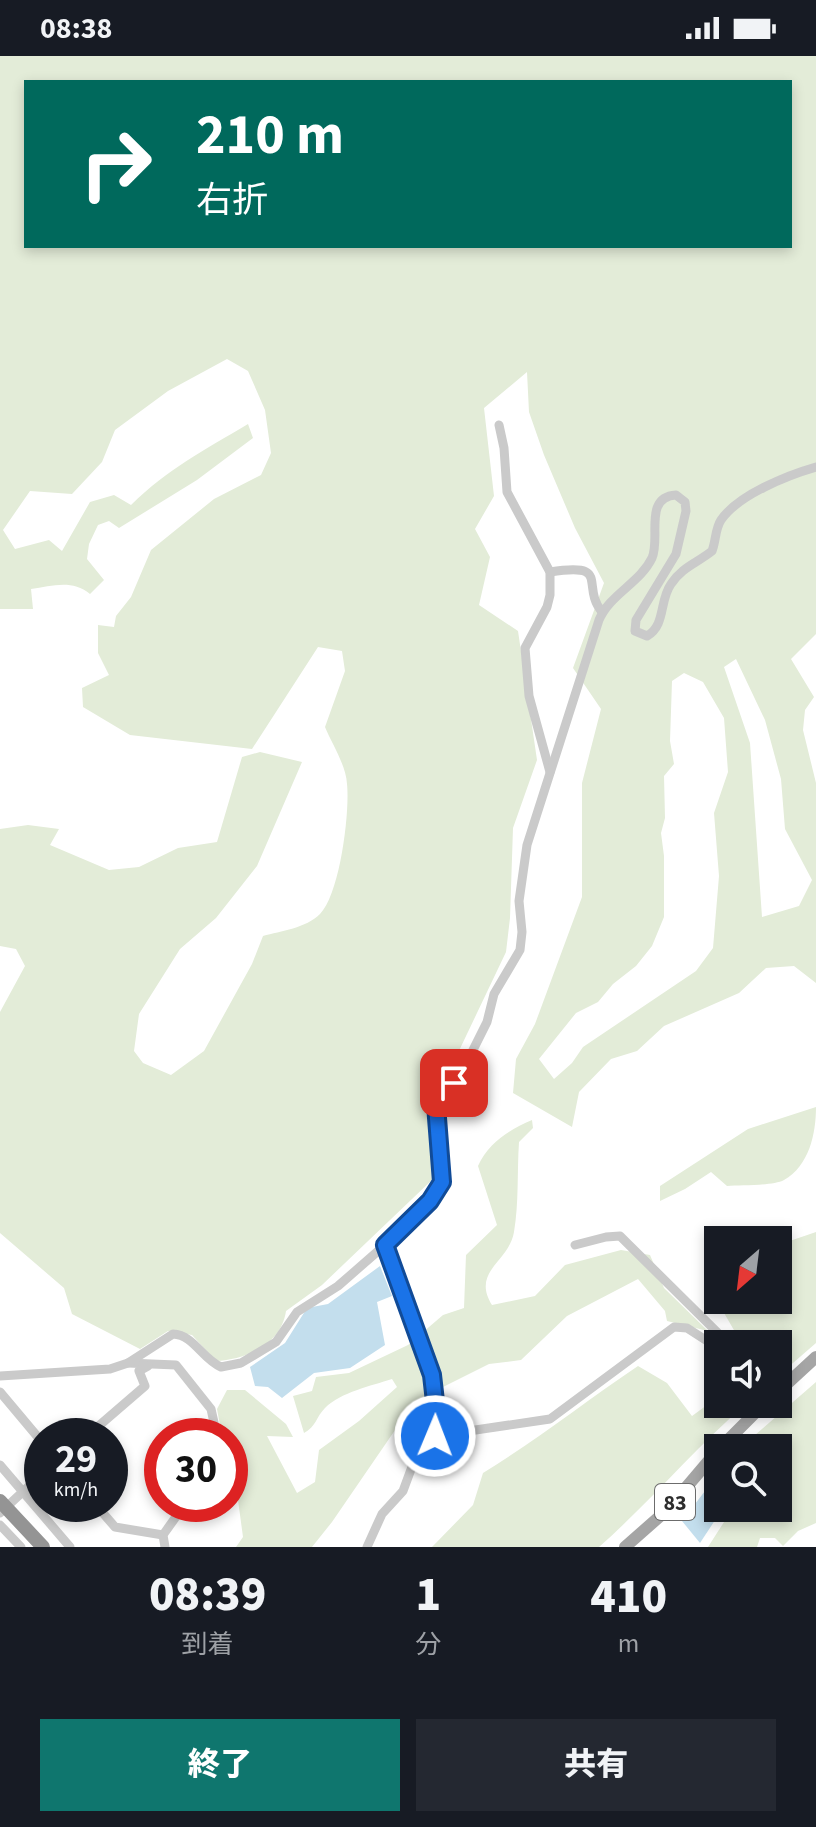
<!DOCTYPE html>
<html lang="ja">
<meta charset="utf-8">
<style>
:root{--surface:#171b24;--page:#242831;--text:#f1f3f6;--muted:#9ea1a6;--accent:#0f766e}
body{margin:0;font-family:"Source Sans 3","Noto Sans JP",sans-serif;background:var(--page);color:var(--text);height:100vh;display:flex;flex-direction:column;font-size:30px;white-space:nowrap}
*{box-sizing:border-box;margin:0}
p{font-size:26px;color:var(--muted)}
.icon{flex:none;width:44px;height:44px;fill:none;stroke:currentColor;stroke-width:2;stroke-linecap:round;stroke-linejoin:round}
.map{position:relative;height:1491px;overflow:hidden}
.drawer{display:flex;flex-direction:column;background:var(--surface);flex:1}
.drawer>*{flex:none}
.top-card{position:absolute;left:24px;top:24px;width:768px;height:168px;border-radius:0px;box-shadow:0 4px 12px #0003;background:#00695c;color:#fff;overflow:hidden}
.needle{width:52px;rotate:208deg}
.controls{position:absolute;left:704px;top:1170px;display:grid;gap:16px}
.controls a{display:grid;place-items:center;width:88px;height:88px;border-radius:0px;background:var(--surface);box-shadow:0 4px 12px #0003;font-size:40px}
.speed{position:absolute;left:24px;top:1362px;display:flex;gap:16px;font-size:40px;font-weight:700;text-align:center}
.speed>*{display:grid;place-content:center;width:104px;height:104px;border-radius:50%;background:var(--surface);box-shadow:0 4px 12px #0003;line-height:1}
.speed small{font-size:20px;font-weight:400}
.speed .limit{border:12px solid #d22;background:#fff;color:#111}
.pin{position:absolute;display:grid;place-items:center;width:68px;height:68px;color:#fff;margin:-34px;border-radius:16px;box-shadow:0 4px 12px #0006}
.me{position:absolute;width:88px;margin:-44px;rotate:1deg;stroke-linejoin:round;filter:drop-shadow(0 0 6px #0008)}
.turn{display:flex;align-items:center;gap:28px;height:168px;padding:0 40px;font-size:36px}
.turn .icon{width:104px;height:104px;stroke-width:2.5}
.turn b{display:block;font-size:56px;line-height:68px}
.eta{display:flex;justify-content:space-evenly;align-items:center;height:136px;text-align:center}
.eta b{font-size:48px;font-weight:800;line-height:56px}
.primary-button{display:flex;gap:16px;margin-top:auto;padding:16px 40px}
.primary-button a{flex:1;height:92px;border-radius:0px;background:var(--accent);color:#fff;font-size:32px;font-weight:800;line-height:92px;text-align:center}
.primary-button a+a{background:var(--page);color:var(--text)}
.status{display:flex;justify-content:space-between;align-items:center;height:56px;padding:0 40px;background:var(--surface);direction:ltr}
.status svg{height:22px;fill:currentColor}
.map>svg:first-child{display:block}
.green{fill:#e3ecd8;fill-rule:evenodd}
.water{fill:#c3deed}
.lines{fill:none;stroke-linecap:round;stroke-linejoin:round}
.minor{stroke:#cacaca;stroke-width:9}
.major{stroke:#a5a5a5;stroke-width:12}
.highway{stroke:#949494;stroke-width:14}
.route-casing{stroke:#114b97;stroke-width:20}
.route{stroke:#1a73e8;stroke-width:14}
.labels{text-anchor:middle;stroke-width:8;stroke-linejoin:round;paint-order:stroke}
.shield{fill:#fff;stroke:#6c6c6c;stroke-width:2}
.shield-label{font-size:22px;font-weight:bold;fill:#2d2d2d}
</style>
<div class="status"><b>08:38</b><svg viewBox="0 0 49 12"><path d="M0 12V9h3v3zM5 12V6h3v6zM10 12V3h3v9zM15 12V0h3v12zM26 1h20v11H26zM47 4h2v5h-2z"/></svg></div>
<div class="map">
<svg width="816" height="1491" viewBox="0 0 816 1491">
<rect width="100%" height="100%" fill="#fff"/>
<g class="green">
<path d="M0,0h816v578l-25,25 23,38 -9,13 -2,20 13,53v200l-22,-17 -28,2 -27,25 -75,33 -27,25 -26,8 -32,33 -7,35 -59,-34 3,-34 19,-35 47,-127v-114l19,-74 -28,-41 31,-85 -29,-55 -31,-73 -15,-43 -2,-40 -43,36 10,88 -19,33 15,28 -11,48 39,26 19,129 -24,68 -3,90 -4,34 -49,103 -31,56 11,60 -3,7 -112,107 -36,26c-5,34 -39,48 -70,50l-24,-26 -24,-4 -28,18 -68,-35 -8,-26 -64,-55v-221l25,-46 -9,-17 -16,-3v-117l28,-4 31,4 -9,16 59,25 30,-3 39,-19 39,-6 25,-85 18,-5 42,10 -45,104 -41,52 -36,31 -41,65 -5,37 9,12 28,12 33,-24 48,-87 11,-28c18,-5 43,-8 57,-22 20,-20 30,-102 27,-130 -1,-19 -15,-40 -22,-57l20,-56 -3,-20 -24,-4 -66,102 -122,-14 -47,-28 -1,-19 27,-13 -11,-22v-28l16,2 2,-11 15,-19 20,-47 63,-51 47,-24 10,-22 -6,-43 -17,-39 -21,-12 -59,32 -53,39 -13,32 -30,32 -42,-3 -27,39 12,19 34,-9 13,11 28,-49 24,-7 17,10c38,-37 72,-54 117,-81l5,14 -56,42 -78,48 -10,-7 -11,4 -9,19 -2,15 17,21 -14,14c-18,-15 -38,-8 -59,-5l2,20h-33zM26,26h764v164h-764zM736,603l29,61 16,59 4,50 27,51 -13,26 -37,11 -12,-174 -26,-76zM684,617l19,9 21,36 4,54 -14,41 5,63 -6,72 -17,23 -113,76 -11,16 -18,16 -15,-20 37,-46 22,-11 15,-18 23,-18 16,-20 12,-29v-61l-3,-23 4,-15 -1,-42 10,-12 -4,-23 2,-60z"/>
<path d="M816,1051c0,27 -7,59 -32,73 -11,6 -43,5 -57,6l-16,-14 -26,17 -25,12v-15l88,-57z"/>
<path d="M532,1064l1,8 -14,14c-2,30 0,61 -5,90 -5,30 -43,39 -22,73l43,-9 30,-31 56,-15 29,5 14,33 44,43 -41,-10 -2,-10 -27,-32 -71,37 -46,44 -32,4 -74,37 -83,121 -20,25h-76l7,-10 -10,-74 -3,-3v-24h-8l-5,-27 10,-19h18l41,34 7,13 -26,-1 30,57 18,-11 4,-32 40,-29 38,-34 -5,-8c-21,7 -51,13 -67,29 -9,9 -9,19 -21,25l-11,-37 19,-5 4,-14 33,-4 59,-28 35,-30 21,-7 2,-53 31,-30 -19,-59c11,-24 31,-36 54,-46z"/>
<path d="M816,1176v111l-38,33v-32h-36l-22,-38 2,-6h56v-55z"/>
<path d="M638,1310l29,17 25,33 26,-19v7h28c-52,45 -96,98 -147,143h-167l41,-42 10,-32c54,-33 103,-72 155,-107z"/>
<path d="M816,1326v141l-18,8 -15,15 -8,-8h-15l-3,9h-49l25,-39h45v-60h-38z"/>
</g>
<g class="water">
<path d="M380,1210l12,30 -15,6 8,43 -35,23 -36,5 -32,25 -14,-11 -13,-1 -5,-19 35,-24 22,-35 21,-4z"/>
<path d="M718,1418v34h5l-23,35 -18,-22z"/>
</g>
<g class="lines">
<g class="minor">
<path d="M499,369l5,23 3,44 43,80v23l-3,12 -22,41 4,48 21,76"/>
<path d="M550,516c62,-10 30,13 52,40"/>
<path d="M575,1189l31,-8 14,-1 109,108"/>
<path d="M128,1307l48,2 35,44 6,27"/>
<path d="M0,1320l110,-7 18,-6 45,-29c21,1 29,25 48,33l20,-4 35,-21 21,-30 41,-26 55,-48 37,-37 12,-19 -6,-77 33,-47 18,-36 7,-28 26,-44 2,-18 -3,-31 8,-56 72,-225c11,-26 41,-37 53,-62 9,-20 -9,-61 24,-63l9,7 1,9 -10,43 -40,66 -1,11 12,5c19,-11 12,-35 24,-52 11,-17 26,-21 41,-33 4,-10 3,-22 9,-31 17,-25 67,-45 95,-53"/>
<path d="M0,1336l42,50"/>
<path d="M87,1380l58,-50 -6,-15 9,-5"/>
<path d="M435,1380l115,-17 124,-92 13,1 31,20"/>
<path d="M0,1409l70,82"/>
<path d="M95,1448l20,23 48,8"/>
<path d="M0,1457l42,-39"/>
<path d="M0,1469l21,22"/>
<path d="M165,1491l-2,-12 22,-31"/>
<path d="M367,1491l15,-33 21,-23 10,-27 22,-28 2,-8 -5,-53 -47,-130"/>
</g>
<g class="major">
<path d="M778,1336l38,-35"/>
<path d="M720,1392l44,-44"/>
<path d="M625,1491l42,-37 51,-60"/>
</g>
<path class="highway" d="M0,1445l43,46"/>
</g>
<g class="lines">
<g class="route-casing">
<path id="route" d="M435,1380l2,-17 -5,-44 -47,-130 45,-44 12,-19 -6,-77 3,-7 15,-15"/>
</g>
<use href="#route" class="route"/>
</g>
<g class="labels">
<rect class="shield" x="655" y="1428" width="40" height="36" rx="6"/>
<g class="shield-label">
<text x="675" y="1454">83</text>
</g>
</g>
</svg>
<div class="controls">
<a><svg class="needle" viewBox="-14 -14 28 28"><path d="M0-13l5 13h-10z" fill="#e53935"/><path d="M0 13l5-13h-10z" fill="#9ea1a6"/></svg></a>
<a><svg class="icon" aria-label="sound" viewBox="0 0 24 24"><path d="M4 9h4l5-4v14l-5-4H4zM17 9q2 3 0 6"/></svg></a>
<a><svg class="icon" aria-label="search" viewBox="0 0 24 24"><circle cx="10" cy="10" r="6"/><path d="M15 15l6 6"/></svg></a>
</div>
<div class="speed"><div>29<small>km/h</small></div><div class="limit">30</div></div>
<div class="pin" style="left:454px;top:1027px;background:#d93025"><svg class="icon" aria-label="arrive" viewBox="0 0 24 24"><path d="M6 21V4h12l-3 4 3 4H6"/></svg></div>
<svg class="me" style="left:435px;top:1380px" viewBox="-20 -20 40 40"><circle r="17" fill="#1a73e8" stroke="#fff" stroke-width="3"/><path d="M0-11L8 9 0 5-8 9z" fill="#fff"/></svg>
<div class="top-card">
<div class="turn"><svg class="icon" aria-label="right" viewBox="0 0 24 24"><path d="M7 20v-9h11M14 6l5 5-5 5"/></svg><div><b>210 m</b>右折</div></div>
</div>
</div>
<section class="drawer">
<div class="eta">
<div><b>08:39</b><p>到着</p></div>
<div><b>1</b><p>分</p></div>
<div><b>410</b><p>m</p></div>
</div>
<div class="primary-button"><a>終了</a><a>共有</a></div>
</section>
